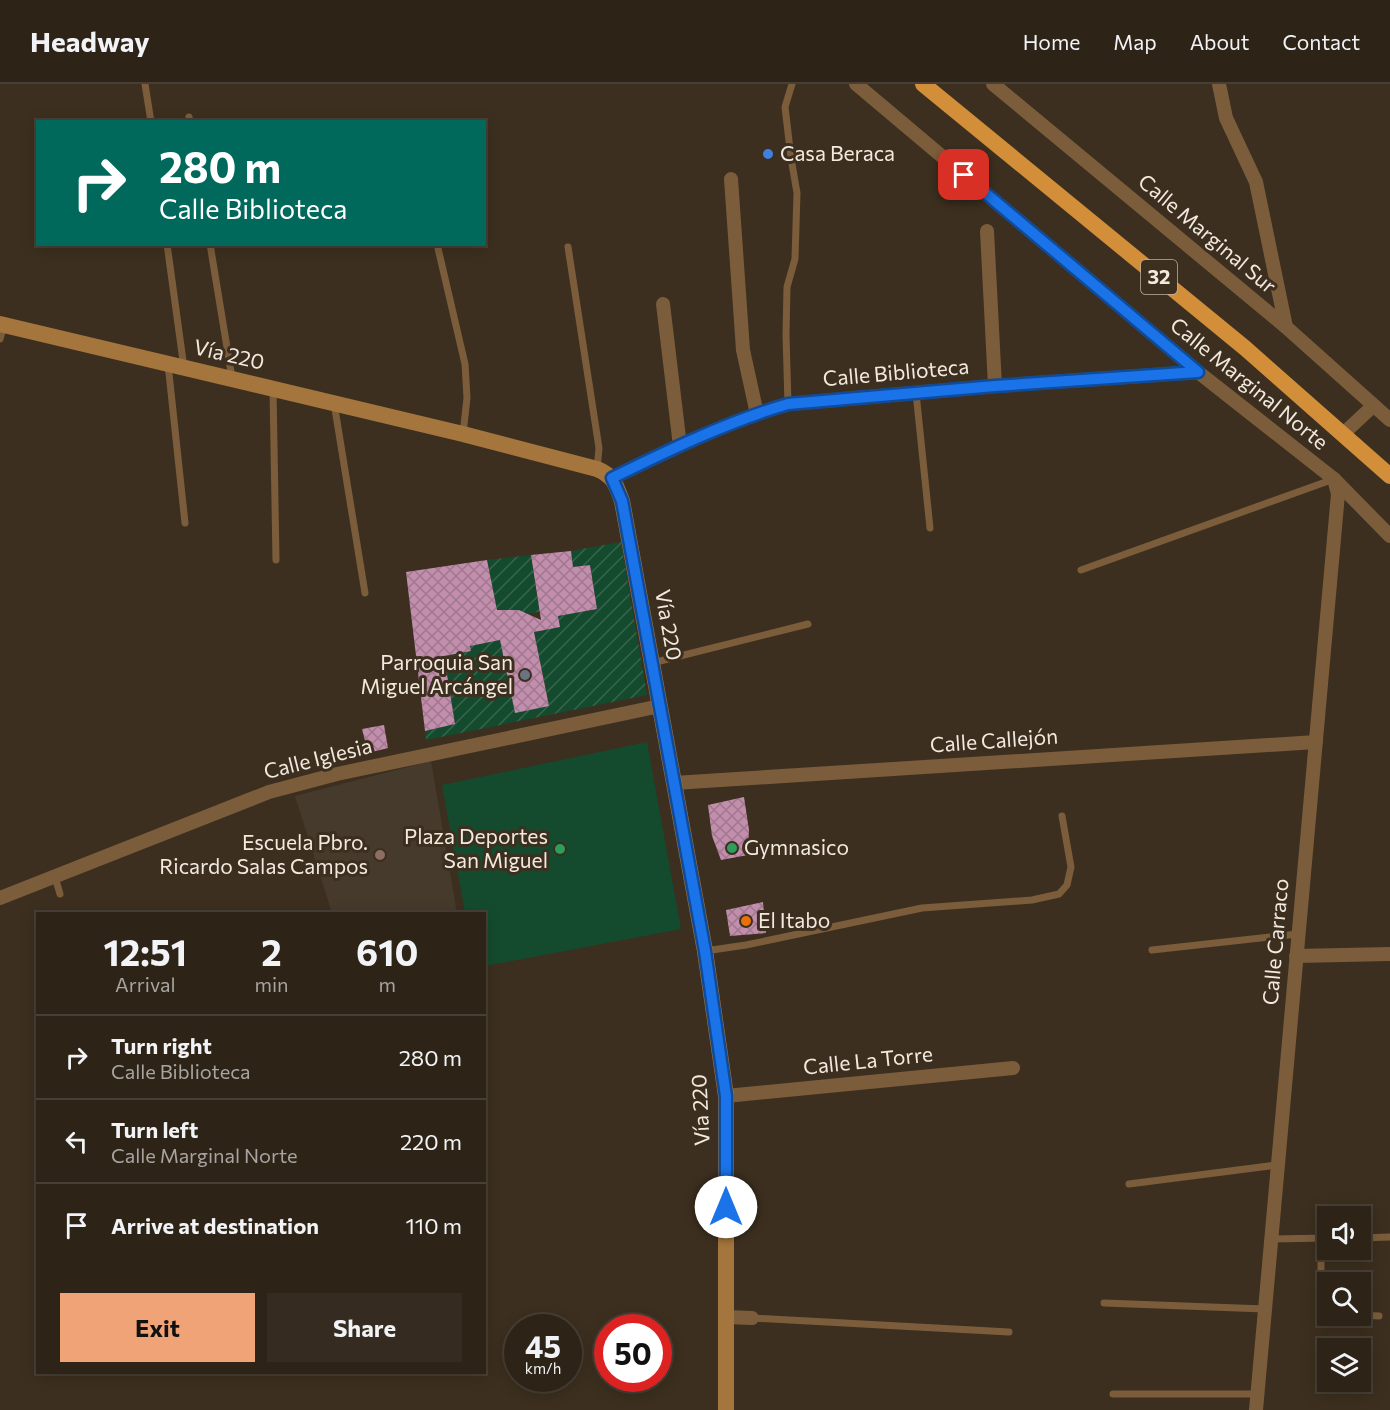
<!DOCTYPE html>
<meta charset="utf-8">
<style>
:root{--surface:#2d2317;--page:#352b20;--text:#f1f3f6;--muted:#a7a4a1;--line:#484036;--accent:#efa376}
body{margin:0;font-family:Commissioner,sans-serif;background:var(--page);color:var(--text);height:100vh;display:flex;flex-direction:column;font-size:22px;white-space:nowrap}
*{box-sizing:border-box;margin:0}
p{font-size:20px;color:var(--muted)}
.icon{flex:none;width:33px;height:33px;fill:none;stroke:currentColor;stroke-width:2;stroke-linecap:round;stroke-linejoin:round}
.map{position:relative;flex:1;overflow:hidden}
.panel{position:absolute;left:36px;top:828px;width:450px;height:462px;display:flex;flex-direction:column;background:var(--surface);border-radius:0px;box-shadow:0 3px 15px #0003,0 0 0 2px var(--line)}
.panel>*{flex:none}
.guide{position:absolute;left:36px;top:36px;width:450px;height:126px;border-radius:0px;box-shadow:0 3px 15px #0003,0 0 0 2px var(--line);background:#00695c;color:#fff;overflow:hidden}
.tools{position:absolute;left:1317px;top:1122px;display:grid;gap:12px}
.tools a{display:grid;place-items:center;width:54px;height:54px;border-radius:0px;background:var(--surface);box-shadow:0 3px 15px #0003,0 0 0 2px var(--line);font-size:30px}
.speed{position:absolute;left:504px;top:1230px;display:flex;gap:12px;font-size:30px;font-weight:700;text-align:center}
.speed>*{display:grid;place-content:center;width:78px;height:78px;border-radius:50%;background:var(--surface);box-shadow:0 3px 15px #0003,0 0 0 2px var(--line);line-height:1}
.speed small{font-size:15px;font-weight:400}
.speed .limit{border:9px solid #d22;background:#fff;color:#111}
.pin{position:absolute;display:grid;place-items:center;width:51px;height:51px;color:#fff;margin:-26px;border-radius:12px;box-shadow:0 3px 9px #0006}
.me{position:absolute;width:66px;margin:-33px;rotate:0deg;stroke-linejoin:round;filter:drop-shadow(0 0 4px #0008)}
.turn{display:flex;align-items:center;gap:21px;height:126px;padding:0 24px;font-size:27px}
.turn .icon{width:78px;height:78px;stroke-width:2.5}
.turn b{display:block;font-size:42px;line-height:51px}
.eta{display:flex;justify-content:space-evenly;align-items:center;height:102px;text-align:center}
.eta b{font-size:36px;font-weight:700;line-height:42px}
.button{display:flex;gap:12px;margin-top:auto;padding:12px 24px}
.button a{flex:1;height:69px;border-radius:0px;background:var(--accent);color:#111;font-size:24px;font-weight:700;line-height:69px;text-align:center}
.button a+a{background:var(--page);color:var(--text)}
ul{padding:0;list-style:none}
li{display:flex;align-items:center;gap:18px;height:84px;padding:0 24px;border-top:2px solid var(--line)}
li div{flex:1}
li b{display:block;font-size:22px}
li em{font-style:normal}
header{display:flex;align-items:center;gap:36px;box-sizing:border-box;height:84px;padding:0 30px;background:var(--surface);border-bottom:2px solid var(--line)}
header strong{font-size:28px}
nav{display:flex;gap:33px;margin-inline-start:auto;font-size:21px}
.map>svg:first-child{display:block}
.education{fill:#463a2c}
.garden{fill:url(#garden-furrows)}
.pitch{fill:#144b2e}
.building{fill:url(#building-cross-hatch)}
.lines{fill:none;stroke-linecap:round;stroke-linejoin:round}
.service{stroke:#7b5d3b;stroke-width:7}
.minor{stroke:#7b5d3b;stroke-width:14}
.secondary{stroke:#a4753c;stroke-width:16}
.trunk{stroke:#d28e38;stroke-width:16}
.route-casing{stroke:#114b97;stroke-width:15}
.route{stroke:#1a73e8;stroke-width:10}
.shop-dot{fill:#3f7fe0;stroke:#3c2f1f;stroke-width:2}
.worship-dot{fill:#6b7280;stroke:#3c2f1f;stroke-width:2}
.leisure-dot{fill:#2e9e5b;stroke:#3c2f1f;stroke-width:2}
.education-dot{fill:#8d6e63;stroke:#3c2f1f;stroke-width:2}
.food-dot{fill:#e8710a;stroke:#3c2f1f;stroke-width:2}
.labels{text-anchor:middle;stroke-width:6;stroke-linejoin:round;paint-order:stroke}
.shield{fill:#3c2f1f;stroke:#bbb1a5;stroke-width:1.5}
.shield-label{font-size:20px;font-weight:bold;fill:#f2e9df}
.poi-label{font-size:21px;fill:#f2e9df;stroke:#3c2f1f;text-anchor:start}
.street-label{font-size:21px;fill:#f2e9df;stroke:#3c2f1f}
</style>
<header>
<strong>Headway</strong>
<nav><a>Home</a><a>Map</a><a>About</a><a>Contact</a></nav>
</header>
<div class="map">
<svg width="1390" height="1326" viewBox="0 0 1390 1326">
<defs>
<pattern id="garden-furrows" width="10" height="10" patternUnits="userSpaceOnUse" patternTransform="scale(1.5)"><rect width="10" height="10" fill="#144b2e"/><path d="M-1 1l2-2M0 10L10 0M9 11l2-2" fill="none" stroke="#37654c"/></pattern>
<pattern id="building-cross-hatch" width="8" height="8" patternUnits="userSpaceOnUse" patternTransform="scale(1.5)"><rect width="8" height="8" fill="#c38dad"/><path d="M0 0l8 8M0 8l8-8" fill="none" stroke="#9e788d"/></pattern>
</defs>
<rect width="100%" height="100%" fill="#3c2f1f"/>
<path class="education" d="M431,677l26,152h-125l-37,-117z"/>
<g class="garden">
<path d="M621,458l26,153 -221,45 -1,-9 30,-8 -9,-54 -29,-7 54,-11 -15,-87 12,-1 11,61 21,16 49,65 -15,-73 26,-5 -2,-11 39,-7 -7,-44 -17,2 -2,-16z"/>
<path d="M531,471l6,42 11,13 -21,4 -8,-4h-8l-13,10 -11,-60z"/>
</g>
<path class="pitch" d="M647,658l34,187 -196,37 -1,-52 -19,-1 -23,-128z"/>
<g class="building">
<path d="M571,467l2,16 17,-2 7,44 -39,7 2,11 -26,5 15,74 -34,7 -15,-73 -30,6 1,5 -27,5 11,68 -30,7 -19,-159 81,-12 10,50h22l22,10 -10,-65z"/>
<path d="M384,641l4,23 -20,5 -6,-24z"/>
<path d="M744,713l5,33 -1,25 -27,5 -9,-24 -4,-31z"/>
<path d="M763,818l3,31 -36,3 -4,-26z"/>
</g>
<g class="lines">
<g class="service">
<path d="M145,0l6,38"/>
<path d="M189,33l1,5"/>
<path d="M167,160l17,124"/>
<path d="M210,160l22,134"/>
<path d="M437,160l28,120 2,34 -4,36"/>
<path d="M568,163l31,201 -2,21"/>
<path d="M0,255l4,-14"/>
<path d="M168,280l17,159"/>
<path d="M273,305l3,171"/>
<path d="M916,309l14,135"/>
<path d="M334,319l31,190"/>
<path d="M788,320l-2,-69 1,-48 8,-28 2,-66 -6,-35 -6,-51 7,-23"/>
<path d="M1081,486l253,-91"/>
<path d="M652,579l156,-39"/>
<path d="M55,793l5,17"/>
<path d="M1152,866l146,-16"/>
<path d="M705,867l41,-6 176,-37 110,-8 27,-6 8,-9 4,-18 -9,-51"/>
<path d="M1129,1100l148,-19"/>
<path d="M1360,1154l30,-1"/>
<path d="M1271,1155l57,-1"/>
<path d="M1321,1155v63l3,8 4,2"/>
<path d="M1104,1219l161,6"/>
<path d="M1360,1231l19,1"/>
<path d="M752,1234l257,14"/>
<path d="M1113,1310h145"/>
</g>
<g class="minor">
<path d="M856,0l342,288 136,107 56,57"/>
<path d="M993,0l293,243 104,93"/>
<path d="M1219,0l7,34 30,64 30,145"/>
<path d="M731,95l12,171 14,64"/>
<path d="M987,147l8,155"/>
<path d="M663,220l17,142"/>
<path d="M1343,350l30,-28"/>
<path d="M612,394c58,-28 115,-56 176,-74l207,-18 203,-14"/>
<path d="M674,699l642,-41"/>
<path d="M0,814l269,-106 68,-18 323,-68"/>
<path d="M1296,872l94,-2"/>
<path d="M726,1012l287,-28"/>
<path d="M726,1233l26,1"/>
<path d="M1256,1326l82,-916 -4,-15"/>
</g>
<path class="secondary" d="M0,240l463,110 134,35c17,7 19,16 25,32l83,450 21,145v314"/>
<path class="trunk" d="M923,0l322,264 145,128"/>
</g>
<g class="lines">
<g class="route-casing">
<path id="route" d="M726,1123v-111l-21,-145 -83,-450 -10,-23c57,-28 115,-56 176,-74l207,-18 203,-14 -234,-197"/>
</g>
<use href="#route" class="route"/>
</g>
<circle class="shop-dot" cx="768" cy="70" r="6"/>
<circle class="worship-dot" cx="525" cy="591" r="6"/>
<g class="leisure-dot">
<circle cx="732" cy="764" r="6"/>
<circle cx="560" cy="765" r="6"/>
</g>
<circle class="education-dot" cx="380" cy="771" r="6"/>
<circle class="food-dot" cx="746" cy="837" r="6"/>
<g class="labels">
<rect class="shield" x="1141" y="176" width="36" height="34" rx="4.5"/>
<g class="shield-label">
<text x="1159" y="200">32</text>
</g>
<g class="poi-label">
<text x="780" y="77">Casa Beraca</text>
<text x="513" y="586" text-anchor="end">Parroquia San<tspan x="513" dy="24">Miguel Arcángel</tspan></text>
<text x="548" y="760" text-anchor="end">Plaza Deportes<tspan x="548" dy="24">San Miguel</tspan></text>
<text x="368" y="766" text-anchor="end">Escuela Pbro.<tspan x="368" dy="24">Ricardo Salas Campos</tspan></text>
<text x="744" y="771">Gymnasico</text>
<text x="758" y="844">El Itabo</text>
</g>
<g class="street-label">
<text transform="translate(1207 150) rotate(40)" y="7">Calle Marginal Sur</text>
<text transform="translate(229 271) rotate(13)" y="7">Vía 220</text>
<text transform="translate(896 289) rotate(-5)" y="7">Calle Biblioteca</text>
<text transform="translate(1249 300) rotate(39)" y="7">Calle Marginal Norte</text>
<text transform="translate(668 541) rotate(80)" y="7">Vía 220</text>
<text transform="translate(994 657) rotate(-4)" y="7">Calle Callejón</text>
<text transform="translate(318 675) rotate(-14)" y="7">Calle Iglesia</text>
<text transform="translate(1276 858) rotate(-85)" y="7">Calle Carraco</text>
<text transform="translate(868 977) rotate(-6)" y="7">Calle La Torre</text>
<text transform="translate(701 1026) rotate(-93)" y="7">Vía 220</text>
</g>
</g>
</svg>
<div class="tools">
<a><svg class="icon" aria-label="sound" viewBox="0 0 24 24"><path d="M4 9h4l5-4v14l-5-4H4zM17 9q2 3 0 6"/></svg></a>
<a><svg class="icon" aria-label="search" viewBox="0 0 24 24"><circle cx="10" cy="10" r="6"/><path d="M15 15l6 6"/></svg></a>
<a><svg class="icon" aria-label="layers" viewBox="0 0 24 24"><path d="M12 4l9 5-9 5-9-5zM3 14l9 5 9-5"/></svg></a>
</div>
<div class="speed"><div>45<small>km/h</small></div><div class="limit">50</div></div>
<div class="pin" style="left:964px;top:91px;background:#d93025"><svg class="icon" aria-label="arrive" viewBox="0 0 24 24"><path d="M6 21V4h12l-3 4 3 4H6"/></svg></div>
<svg class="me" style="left:726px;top:1123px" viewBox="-20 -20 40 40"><circle r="19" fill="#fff"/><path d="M0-13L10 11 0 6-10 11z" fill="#1a73e8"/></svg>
<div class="guide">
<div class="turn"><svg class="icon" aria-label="right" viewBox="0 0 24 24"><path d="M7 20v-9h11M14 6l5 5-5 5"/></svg><div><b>280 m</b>Calle Biblioteca</div></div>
</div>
<section class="panel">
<div class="eta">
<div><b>12:51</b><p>Arrival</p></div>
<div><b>2</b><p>min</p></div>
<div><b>610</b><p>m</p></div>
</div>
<ul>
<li><svg class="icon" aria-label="right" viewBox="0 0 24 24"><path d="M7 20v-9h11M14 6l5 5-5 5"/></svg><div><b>Turn right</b><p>Calle Biblioteca</p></div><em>280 m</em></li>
<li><svg class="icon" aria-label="left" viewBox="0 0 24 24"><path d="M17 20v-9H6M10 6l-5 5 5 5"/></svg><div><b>Turn left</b><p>Calle Marginal Norte</p></div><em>220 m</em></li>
<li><svg class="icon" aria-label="arrive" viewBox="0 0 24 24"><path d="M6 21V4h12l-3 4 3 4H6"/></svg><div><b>Arrive at destination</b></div><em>110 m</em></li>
</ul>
<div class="button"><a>Exit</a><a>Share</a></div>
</section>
</div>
